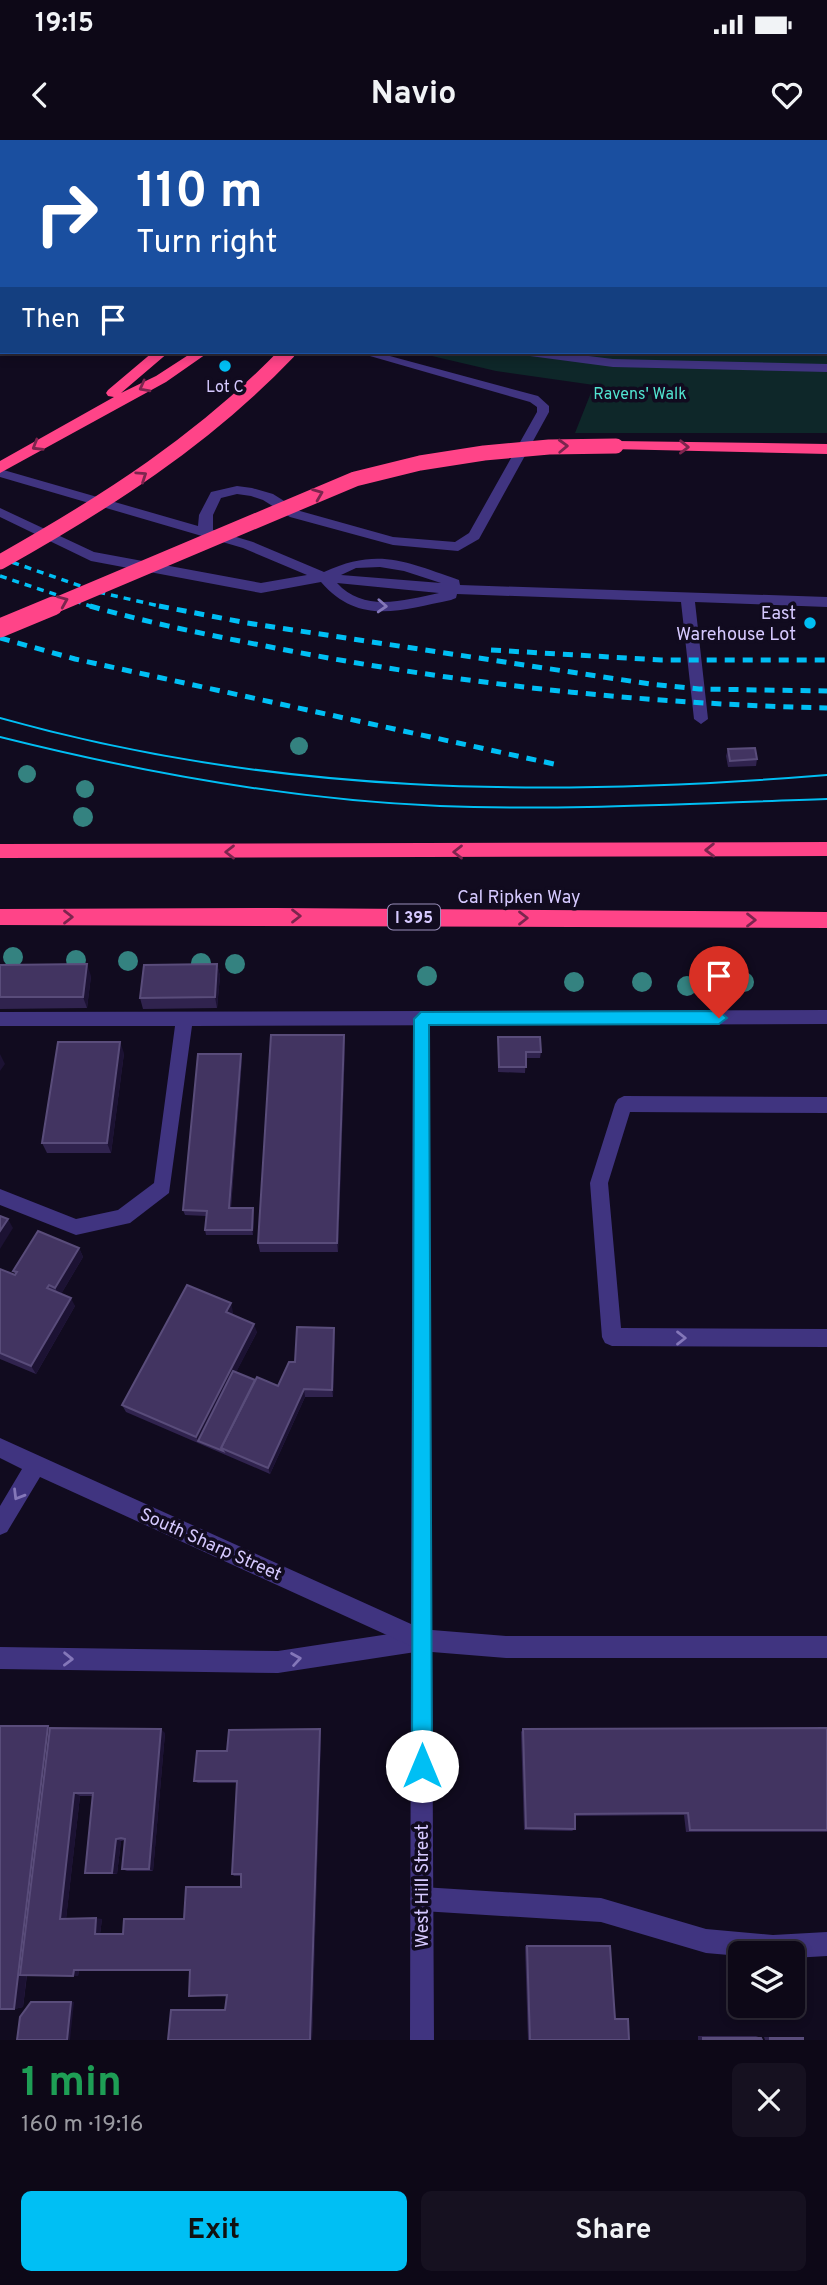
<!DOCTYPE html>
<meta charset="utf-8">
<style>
:root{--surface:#0d0817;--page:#161120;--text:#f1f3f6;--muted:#9a9aa1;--line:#2d2936;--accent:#00bff4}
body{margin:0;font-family:Overpass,sans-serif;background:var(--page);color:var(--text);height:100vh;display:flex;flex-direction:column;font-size:26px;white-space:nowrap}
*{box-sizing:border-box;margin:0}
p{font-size:23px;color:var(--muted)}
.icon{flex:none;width:38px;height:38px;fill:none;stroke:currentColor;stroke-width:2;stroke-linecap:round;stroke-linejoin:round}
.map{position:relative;height:1900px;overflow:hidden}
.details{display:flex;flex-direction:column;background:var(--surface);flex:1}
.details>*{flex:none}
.guide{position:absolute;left:0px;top:0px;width:828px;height:214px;box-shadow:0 4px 10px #0003,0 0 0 2px var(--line);background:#1a4fa0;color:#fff;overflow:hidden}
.tools{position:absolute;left:728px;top:1801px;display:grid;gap:14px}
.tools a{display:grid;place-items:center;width:77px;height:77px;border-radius:10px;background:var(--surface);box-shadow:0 4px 10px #0003,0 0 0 2px var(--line);font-size:35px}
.pin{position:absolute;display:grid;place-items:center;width:60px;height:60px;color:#fff;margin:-72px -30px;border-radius:50% 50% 50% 0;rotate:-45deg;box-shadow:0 0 7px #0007}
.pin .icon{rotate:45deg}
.me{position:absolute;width:77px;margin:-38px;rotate:0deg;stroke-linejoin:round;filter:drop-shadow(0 0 5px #0008)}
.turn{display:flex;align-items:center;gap:24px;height:147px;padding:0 21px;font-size:32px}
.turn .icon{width:91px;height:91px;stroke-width:2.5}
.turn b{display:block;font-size:49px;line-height:60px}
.then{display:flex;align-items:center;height:66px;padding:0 21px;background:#0003;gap:14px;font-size:26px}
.round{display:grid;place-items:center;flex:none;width:74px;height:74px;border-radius:10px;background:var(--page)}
.head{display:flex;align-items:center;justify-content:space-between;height:119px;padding:0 21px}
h1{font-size:42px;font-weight:700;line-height:52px;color:#1e9e55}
.primary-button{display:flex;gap:14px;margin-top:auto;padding:14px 21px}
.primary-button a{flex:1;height:80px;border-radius:10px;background:var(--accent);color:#111;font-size:28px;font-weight:700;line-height:80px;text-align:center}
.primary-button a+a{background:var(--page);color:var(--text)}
.status{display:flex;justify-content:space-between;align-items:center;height:49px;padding:0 35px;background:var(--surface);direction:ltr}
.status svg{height:19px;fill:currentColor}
header{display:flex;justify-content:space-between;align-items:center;height:91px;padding:0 21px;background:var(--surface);font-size:32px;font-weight:700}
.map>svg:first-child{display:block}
.green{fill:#0e2729}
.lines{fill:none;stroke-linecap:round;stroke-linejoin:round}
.service{fill:#403480;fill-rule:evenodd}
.pedestrian{fill:#403480;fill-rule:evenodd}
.minor{fill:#403480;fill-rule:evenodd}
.primary{fill:#d250ff;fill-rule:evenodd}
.motorway{fill:#f48;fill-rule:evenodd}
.tram{stroke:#00bff4;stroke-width:2}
.rail-far1{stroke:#00bff4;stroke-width:3.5;stroke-dasharray:7 6;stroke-linecap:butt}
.rail{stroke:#00bff4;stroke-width:5;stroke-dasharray:10 8;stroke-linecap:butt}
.motorway-bridge-far1{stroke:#f48;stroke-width:15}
.motorway-bridge{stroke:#f48;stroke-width:19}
.tree{fill:#348280}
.wall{fill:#30234e}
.shaded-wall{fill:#1c1233}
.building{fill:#423461;stroke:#594c7a;stroke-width:2}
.oneway{stroke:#7c254e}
.oneway2{stroke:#8477b9}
.route{fill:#00bff4;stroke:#007c9f;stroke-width:2}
.poi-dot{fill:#00bff4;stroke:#110b1f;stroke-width:2.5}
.labels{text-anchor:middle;stroke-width:7;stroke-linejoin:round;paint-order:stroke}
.far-poi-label{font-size:16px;fill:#d6c9ff;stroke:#110b1f}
.far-park-label{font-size:16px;fill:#51e4d0;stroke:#110b1f}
.shield{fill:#110b1f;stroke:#9b90bc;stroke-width:2}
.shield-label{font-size:16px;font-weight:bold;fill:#d6c9ff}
.poi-label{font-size:18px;fill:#d6c9ff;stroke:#110b1f;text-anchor:end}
.street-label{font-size:18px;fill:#d6c9ff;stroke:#110b1f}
</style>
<div class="status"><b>19:15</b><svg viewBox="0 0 49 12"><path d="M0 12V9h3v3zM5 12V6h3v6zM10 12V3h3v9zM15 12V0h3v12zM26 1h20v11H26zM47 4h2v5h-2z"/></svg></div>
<header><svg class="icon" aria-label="back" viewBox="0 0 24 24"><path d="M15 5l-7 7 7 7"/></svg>Navio<svg class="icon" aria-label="heart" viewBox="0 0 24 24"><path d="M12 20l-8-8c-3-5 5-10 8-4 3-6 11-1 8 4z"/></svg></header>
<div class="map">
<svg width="827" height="1900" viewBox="0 0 827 1900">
<rect width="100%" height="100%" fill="#110b1f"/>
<path class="green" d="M827,173v120h-252l19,-48 -98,-14 -81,-19h411z"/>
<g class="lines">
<g class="service">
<path d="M97,0h13l1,2h-13z"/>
<rect x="826" y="152" width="1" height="8"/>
<path d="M356,212h19l163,44 11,10v6l-70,127 -21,12 -65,-6 -103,-28 -27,-17 -12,-4 -14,-2 -16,4 -8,17v15l40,12 71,30c55,-25 82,-10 135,8l1,5 367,12v10l-132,-5 13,117 -7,5 -7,-5 -13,-117 -224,-8 -1,4 -5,2c-50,10 -92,26 -130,-18l-60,11 -170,-32 -91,-44v-9l94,44 167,31 46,-8 -64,-27 -243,-71v-8l198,57 1,-11 12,-23 26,-6 15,2 21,6 27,17 93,26 62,5 14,-9 68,-121v-5l-7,-5zM380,427l24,4 37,12 -100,-8 15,-7zM337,443l102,10c-34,7 -75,20 -102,-10z"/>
<path d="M827,870v14l-635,2 -23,167 -39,30 -54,12 -76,-30v-16l76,30 42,-9 36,-27 21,-157h-175v-14z"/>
<path d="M624,956l203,1v16l-197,-1 -22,71 13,145 206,1v18l-215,-1 -7,-3 -3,-6 -12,-154 25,-79 3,-5z"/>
<path d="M422,1489l8,3 3,8 -3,8 -8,3 -144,22 -278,-4v-22l278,4z"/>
<path d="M422,1747l179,11 105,31 67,6 54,-3v24l-34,2v-5h-53v3l-34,-3 -105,-31 -179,-11 -8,-4 -4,-8 4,-8z"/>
</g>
<g class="pedestrian">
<path d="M2,0h13l1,2h-13z"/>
<path d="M524,212h32l57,7 214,5v8l-214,-5 -83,-11z"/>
</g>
<path class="minor" d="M421,872l6,2 2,5 3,611 74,6h321v22h-321l-74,-6 2,388h-24l1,-394 -371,-169 -33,55 -7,3v-29l22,-37 -22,-11v-20l411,186 2,-605 2,-5z"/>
<g class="primary">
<path d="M753,0h11l1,2h-11z"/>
<rect x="826" y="56" width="1" height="7"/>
</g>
<g class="motorway">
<path d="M350,0h12l-13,2z"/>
<path d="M406,0h13l-14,2z"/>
<path d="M457,0h12l-13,2z"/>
<path d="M693,0h13l1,2h-13z"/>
<path d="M153,212h16l-48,41 35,-17 37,-24h16l-43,30 -166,91v-12l114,-64 -6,-1 -2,-3 2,-3z"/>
<path d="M616,301l211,3v10l-216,-5 -3,-3 3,-3z"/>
<path d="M827,702v14l-827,2v-14z"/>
<path d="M277,768l550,4v16l-827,-3v-16z"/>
</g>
<g class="tram">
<path d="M0,578c273,77 546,80 827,57"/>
<path d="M0,597c144,36 291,63 440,69 129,5 258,-3 387,-7"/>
</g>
<g class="rail-far1">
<path d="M0,418l98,34 70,16"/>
<path d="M0,436l96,32"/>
</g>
<g class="rail">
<path d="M90,466c66,19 134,32 201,45 177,34 356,53 536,57"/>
<path d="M159,466l88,17 403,61 49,5 128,2"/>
<path d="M0,498l75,21 479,105"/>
<path d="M491,510l170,10h166"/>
</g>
<g class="motorway-bridge-far1">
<path d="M0,422c105,-59 204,-122 288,-210"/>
<path d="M49,468l306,-129 65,-16 64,-10 65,-6 67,-1"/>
</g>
<path class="motorway-bridge" d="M0,488l53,-22"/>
</g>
<g class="tree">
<circle cx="299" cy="606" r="9"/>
<circle cx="27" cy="634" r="9"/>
<circle cx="85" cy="649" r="9"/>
<circle cx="83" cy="677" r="10"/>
<circle cx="13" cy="817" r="10"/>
<circle cx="76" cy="820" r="10"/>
<circle cx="128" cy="821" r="10"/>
<circle cx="201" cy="823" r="10"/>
<circle cx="235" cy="824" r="10"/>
<circle cx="427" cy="836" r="10"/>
<circle cx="574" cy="842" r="10"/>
<circle cx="642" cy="842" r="10"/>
<circle cx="744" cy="842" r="10"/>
<circle cx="687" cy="846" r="10"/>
</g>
<g class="wall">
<path d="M728,609l29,10 -1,7 -28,1 -2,-11z"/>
<path d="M217,824l3,12 -3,32 -74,1 -3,-11z"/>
<path d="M0,825l91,11 -4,32 -87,1z"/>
<path d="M344,895l1,11 -7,206h-78l-2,-9z"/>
<path d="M498,897l43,15 -1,6h-14l-1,15 -27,-1z"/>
<path d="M124,913l-13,100h-64l-5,-10z"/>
<path d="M242,919l-11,149h22l1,5 -1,22h-47l-1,-5 1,-14 -21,-1 -2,-5z"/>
<path d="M79,1108l4,9 -22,37 14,12 -39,68 -36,-15v-90l16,6 -3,-4z"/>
<path d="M233,1172l-1,2 25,18 -21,40 19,8 23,6 17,-24 40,-26 -2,61h-28l-35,77 -144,-62 -4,-7z"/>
<path d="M50,1588l115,5 -12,138h-26l-5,-2 3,-29 -4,1 -4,33h-27l-5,-1 8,-77h-13l-14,123h36l-2,15h23l61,-15 57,-32v-11h-7l-2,-2 5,-91h-39l-4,-2 33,-30 94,-18 -9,307h-144l3,-30 54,-1 2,-14 -37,-25h-111l-1,6 -51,-1 -4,32 -9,2z"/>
<path d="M827,1588v104h-141l-2,-17 -109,1v13l-3,2 -48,-1 -3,-98 2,-3z"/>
<path d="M525,1806h85l5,72 13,1 1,21h-101z"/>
<path d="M698,1896h58l5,2 1,2h-64z"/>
<path d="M764,1897h32l7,1v2h-38z"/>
</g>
<g class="shaded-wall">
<path d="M87,824l4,12 -4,32 -4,-11z"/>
<path d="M217,824l3,12 -3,32 -2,-11z"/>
<path d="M344,895l1,11 -7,206 -1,-9z"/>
<path d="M120,902l4,11 -13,100 -4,-10z"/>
<path d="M0,914l5,10 -5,7z"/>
<path d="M241,914l1,5 -12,154 -1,-5z"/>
<path d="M253,1068l1,5 -1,22 -1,-5z"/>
<path d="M8,1079l5,9 -13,21v-18z"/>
<path d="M79,1108l4,9 -23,39 -5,-8z"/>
<path d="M71,1158l4,8 -39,68 -5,-8z"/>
<path d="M231,1163l2,9 -5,8 -2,-8z"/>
<path d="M254,1184l3,8 -57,110 -2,-1 -2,-4z"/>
<path d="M334,1188l1,8 -2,61 -1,-7z"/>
<path d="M304,1249l1,8 -35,77 -2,-6z"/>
<path d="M48,1586l7,5 -32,276 -9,2z"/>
<path d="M161,1589l4,4 -12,138 -4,-2z"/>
<path d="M320,1589l1,4 -9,307h-2z"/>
<path d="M74,1653l6,3 -14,123h-6z"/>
<path d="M116,1699l5,2 -4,33 -5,-1z"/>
<path d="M96,1778l6,1 -2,15h-5z"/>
<path d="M74,1830h5l-1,6h-5z"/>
<path d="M71,1862h3l-4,38h-3z"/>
</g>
<g class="building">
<path d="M755,608l2,11 -27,2 -2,-12z"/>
<path d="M87,824l-4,33h-83v-32z"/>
<path d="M217,824l-2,33 -75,1 4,-33z"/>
<path d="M271,895h73l-7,208h-79z"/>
<path d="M498,897h42l1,15h-15v15h-27z"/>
<path d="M58,902h62l-13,101h-65z"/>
<path d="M198,914h43l-12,154h24l-1,22h-47l2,-19 -24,-1z"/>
<path d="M0,1076l8,3 -8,12z"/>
<path d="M38,1091l41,17 -24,40 -6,-3 -2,3 24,10 -40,68 -31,-13v-84l15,6 2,-3 -4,-1z"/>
<path d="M187,1145l44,18 -5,9 28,12 -58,113 -74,-32z"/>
<path d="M297,1187l37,1 -2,62 -28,-1 -36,79 -47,-20 36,-71 21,9 11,-24h6z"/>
<path d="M233,1231l22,9 -34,68 2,3 -25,-10z"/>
<path d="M0,1586h48l-34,283h-14z"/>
<path d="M50,1588l111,1 -12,140h-27l3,-30 -4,-1 -5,1 -4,34h-27l8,-80h-19l-14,126 36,-1 -1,16h28l1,-15h60l2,-32h55v-13h-9l5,-93h-43l3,-30h30l2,-21 91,-1 -10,311h-142l3,-30h54l2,-15 -38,1 1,-26h-116l-1,6 -53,-1z"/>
<path d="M827,1588v102h-137l-2,-17 -113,1v15l-49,-1 -3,-99z"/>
<path d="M527,1806h83l5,73h13l1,21h-99z"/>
<path d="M31,1862h40l-4,38h-50l3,-23z"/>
<path d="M703,1898h58l1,2h-59z"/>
<rect x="770" y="1898" width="33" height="2"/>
</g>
<defs><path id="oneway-chevron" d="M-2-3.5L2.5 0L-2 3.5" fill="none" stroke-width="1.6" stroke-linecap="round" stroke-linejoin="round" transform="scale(1.75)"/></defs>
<g class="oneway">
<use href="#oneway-chevron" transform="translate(144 247) rotate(152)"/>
<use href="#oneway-chevron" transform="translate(37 306) rotate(149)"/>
<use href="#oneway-chevron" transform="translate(563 306) rotate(-2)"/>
<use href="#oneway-chevron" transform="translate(684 307) rotate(1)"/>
<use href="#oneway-chevron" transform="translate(142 336) rotate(-34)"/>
<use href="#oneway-chevron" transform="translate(318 354) rotate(-22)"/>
<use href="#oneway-chevron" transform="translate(63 461) rotate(-23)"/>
<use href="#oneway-chevron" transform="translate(710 710) rotate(179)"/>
<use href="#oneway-chevron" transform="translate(230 712) rotate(180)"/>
<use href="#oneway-chevron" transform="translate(458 712) rotate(180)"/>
<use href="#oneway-chevron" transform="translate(296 776)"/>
<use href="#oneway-chevron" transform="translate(68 777)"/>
<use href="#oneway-chevron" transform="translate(523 778)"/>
<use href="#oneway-chevron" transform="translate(751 780)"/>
</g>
<g class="oneway2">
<use href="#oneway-chevron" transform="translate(382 466) rotate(3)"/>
<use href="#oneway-chevron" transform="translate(681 1198)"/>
<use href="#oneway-chevron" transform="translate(18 1355) rotate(121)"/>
<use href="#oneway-chevron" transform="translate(68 1519) rotate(1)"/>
<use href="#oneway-chevron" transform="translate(296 1519) rotate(-9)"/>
</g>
<path class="route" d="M719,871l8,7 -8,6 -290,1 3,741 -3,7 -7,3 -7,-3 -3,-7 2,-747 7,-7z"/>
<g class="poi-dot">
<circle cx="225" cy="226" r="7"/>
<circle cx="810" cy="483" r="7"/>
</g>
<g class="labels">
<g class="far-poi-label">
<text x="225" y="252">Lot C</text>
</g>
<g class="far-park-label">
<text x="640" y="259">Ravens' Walk</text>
</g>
<rect class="shield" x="388" y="764.5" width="52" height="25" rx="5"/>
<g class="shield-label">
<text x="414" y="783">I 395</text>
</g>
<g class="poi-label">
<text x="796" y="479">East<tspan x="796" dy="21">Warehouse Lot</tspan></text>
</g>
<g class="street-label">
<text x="519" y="763">Cal Ripken Way</text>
<text transform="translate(211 1404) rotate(24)" y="6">South Sharp Street</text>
<text transform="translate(422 1746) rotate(-90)" y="6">West Hill Street</text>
</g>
</g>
</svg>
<div class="tools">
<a><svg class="icon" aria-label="layers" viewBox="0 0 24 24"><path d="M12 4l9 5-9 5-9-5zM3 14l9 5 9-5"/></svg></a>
</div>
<div class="pin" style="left:719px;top:878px;background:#d93025"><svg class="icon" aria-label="arrive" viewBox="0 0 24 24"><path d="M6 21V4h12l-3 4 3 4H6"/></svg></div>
<svg class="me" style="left:422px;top:1626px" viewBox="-20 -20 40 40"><circle r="19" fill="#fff"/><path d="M0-13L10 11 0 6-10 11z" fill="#00bff4"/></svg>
<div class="guide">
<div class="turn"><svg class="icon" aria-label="right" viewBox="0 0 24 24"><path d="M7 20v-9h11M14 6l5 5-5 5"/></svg><div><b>110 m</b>Turn right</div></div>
<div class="then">Then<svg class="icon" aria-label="arrive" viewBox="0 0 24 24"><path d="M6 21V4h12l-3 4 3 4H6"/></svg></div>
</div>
</div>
<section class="details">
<div class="head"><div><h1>1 min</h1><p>160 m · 19:16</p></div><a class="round"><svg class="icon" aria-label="close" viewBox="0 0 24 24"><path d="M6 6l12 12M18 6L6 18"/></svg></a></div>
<div class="primary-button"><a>Exit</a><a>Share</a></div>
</section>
